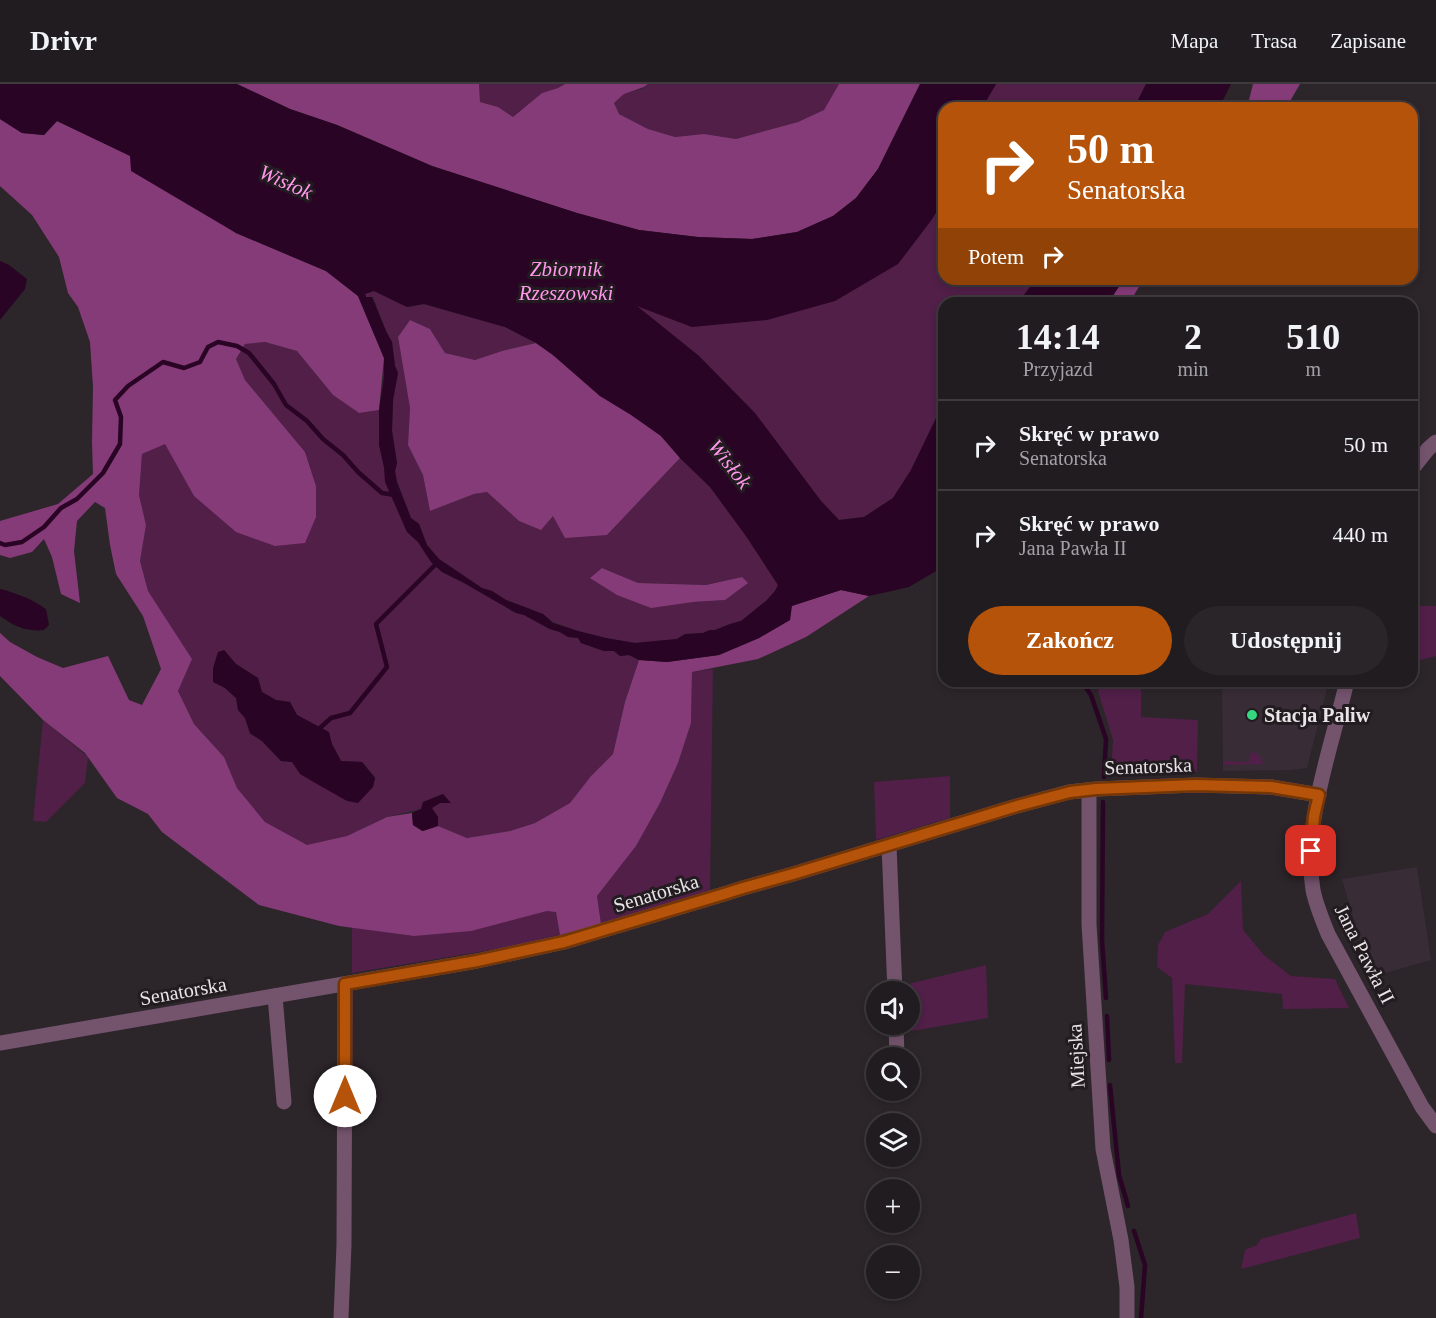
<!DOCTYPE html>
<html lang="pl">
<meta charset="utf-8">
<style>
:root{--surface:#211c20;--page:#292529;--text:#f1f3f6;--muted:#a2a1a5;--line:#3e3a3e;--accent:#b45309}
body{margin:0;font-family:Georgia,serif;background:var(--page);color:var(--text);height:100vh;display:flex;flex-direction:column;font-size:22px;white-space:nowrap}
*{box-sizing:border-box;margin:0}
p{font-size:20px;color:var(--muted)}
.icon{flex:none;width:33px;height:33px;fill:none;stroke:currentColor;stroke-width:2;stroke-linecap:round;stroke-linejoin:round}
.map{position:relative;flex:1;overflow:hidden}
.panel{position:absolute;left:938px;top:213px;width:480px;height:390px;display:flex;flex-direction:column;background:var(--surface);border-radius:18px;box-shadow:0 3px 9px #0003,0 0 0 2px var(--line)}
.panel>*{flex:none}
.top-card{position:absolute;left:938px;top:18px;width:480px;height:183px;border-radius:18px;box-shadow:0 3px 9px #0003,0 0 0 2px var(--line);background:#b45309;color:#fff;overflow:hidden}
.buttons{position:absolute;left:866px;top:897px;display:grid;gap:12px}
.buttons a{display:grid;place-items:center;width:54px;height:54px;border-radius:50%;background:var(--surface);box-shadow:0 3px 9px #0003,0 0 0 2px var(--line);font-size:30px}
.pin{position:absolute;display:grid;place-items:center;width:51px;height:51px;color:#fff;margin:-26px;border-radius:12px;box-shadow:0 3px 9px #0006}
.me{position:absolute;width:66px;margin:-33px;rotate:0deg;stroke-linejoin:round;filter:drop-shadow(0 0 4px #0008)}
.turn{display:flex;align-items:center;gap:21px;height:126px;padding:0 30px;font-size:27px}
.turn .icon{width:78px;height:78px;stroke-width:2.5}
.turn b{display:block;font-size:42px;line-height:51px}
.then{display:flex;align-items:center;height:57px;padding:0 30px;background:#0003;gap:12px;font-size:22px}
.eta{display:flex;justify-content:space-evenly;align-items:center;height:102px;text-align:center}
.eta b{font-size:36px;font-weight:600;line-height:42px}
.cta{display:flex;gap:12px;margin-top:auto;padding:12px 30px}
.cta a{flex:1;height:69px;border-radius:36px;background:var(--accent);color:#fff;font-size:24px;font-weight:600;line-height:69px;text-align:center}
.cta a+a{background:var(--page);color:var(--text)}
ul{padding:0;list-style:none}
li{display:flex;align-items:center;gap:18px;height:90px;padding:0 30px;border-top:2px solid var(--line)}
li div{flex:1}
li b{display:block;font-size:22px}
li em{font-style:normal}
header{display:flex;align-items:center;gap:36px;box-sizing:border-box;height:84px;padding:0 30px;background:var(--surface);border-bottom:2px solid var(--line)}
header strong{font-size:28px}
nav{display:flex;gap:33px;margin-inline-start:auto;font-size:21px}
.map>svg:first-child{display:block}
.built{fill:#382c36}
.green{fill:#511f48;fill-rule:evenodd}
.forest{fill:#863b79}
.water{fill:#2a0424;fill-rule:evenodd}
.lines{fill:none;stroke-linecap:round;stroke-linejoin:round}
.stream{stroke:#2a0424;stroke-width:4.5}
.minor{stroke:#74536d;stroke-width:15}
.route-casing{stroke:#753606;stroke-width:15}
.route{stroke:#b45309;stroke-width:10}
.poi-dot{fill:#35d881;stroke:#221b20;stroke-width:2}
.labels{text-anchor:middle;stroke-width:6;stroke-linejoin:round;paint-order:stroke}
.poi-label{font-size:20px;font-weight:bold;fill:#e8e4e7;stroke:#221b20;text-anchor:start}
.street-label{font-size:20px;fill:#e8e4e7;stroke:#221b20}
.water-label{font-size:21px;font-style:italic;fill:#ff97eb;stroke:#221b20}
</style>
<header>
<strong>Drivr</strong>
<nav><a>Mapa</a><a>Trasa</a><a>Zapisane</a></nav>
</header>
<div class="map">
<svg width="1436" height="1234" viewBox="0 0 1436 1234">
<rect width="100%" height="100%" fill="#2c252a"/>
<g class="built">
<path d="M1232,597h97l-22,87 -17,2 -67,1 -1,-87z"/>
<path d="M1417,783l14,93 -60,17 -29,-98z"/>
</g>
<g class="green">
<path d="M479,0h86l-7,4 -16,5 -29,24 -15,-10 -18,-5z"/>
<path d="M648,0h191l-14,26 -27,12 -62,17 -32,-5 -29,3 -27,-8 -29,-15 -5,-11 10,-9 20,-6z"/>
<path d="M996,0h150l-12,24h-152z"/>
<path d="M943,118l1,77h92l-18,24h-74l-1,104 -5,7 -27,56 -18,28 -29,19 -25,3 -18,-19 -67,-88 -55,-57 -64,-51 57,22 238,-105z"/>
<path d="M374,207l33,16 17,-3 81,23 31,16 -34,8 -27,9 -30,-7 -15,-24 -20,-9 -12,17 12,71 -2,37 15,30 7,36 44,-17 13,-2 32,29 22,8 12,-14 54,20 73,-77 30,29 36,49 32,49 -3,6 -9,10 -25,20 -11,3 -15,6h-5l-7,3 -18,1 -8,5 -42,4 -29,-5 -28,-7 -25,-9 -10,-8 -37,-14 -14,-9 -10,-3 -43,-29 -12,-14 -8,-21 -8,-6 -14,-36 -2,-11 2,-8 -5,-32 1,-31 5,-27 -3,-7 -3,-24 -6,-11 -13,-34h-7l-1,-3zM602,484l36,15 68,2 36,-8 -17,23 -32,2 -102,-24z"/>
<path d="M265,258l32,9 36,44 26,18 20,-3v35l5,22 2,15 21,50 11,10 13,20 11,10 22,11 52,30 8,2 25,14 11,3 8,5 10,1 3,5 23,8h10l6,5 9,-1 10,5 -14,42 -12,52 -22,22 -21,27 -35,20 -25,8 -43,7 -29,-12v-9l-7,-9 9,-5h10l-7,-9 -20,8 -2,7 -34,8 -40,19 -40,10 -42,-24 -28,-34 -13,-31 -30,-33 -16,-33 14,-32 -44,-68 -8,-30 6,-36 -7,-30 3,-41 23,-11 29,53 122,21v-31l-11,-34 -60,-72 -9,-21 9,-15zM224,566l12,14 22,14 4,14 14,8 14,2 7,13 31,17 4,12 9,17 21,1 13,15 -2,10 -81,-25 -11,-1 -19,-20 -12,-7 -5,-16 -7,-8 -2,-12 -11,-10 -12,-7z"/>
<path d="M1412,522h24v50l-24,6z"/>
<path d="M713,585l-3,221 -109,34 -4,-28 39,-50 24,-43 18,-40 13,-40 1,-51z"/>
<path d="M1102,597h39v36l57,3 -1,52 -86,1 2,-33 -15,-49z"/>
<path d="M43,636l45,37 -3,26 -39,39 -13,-1z"/>
<path d="M1251,668c8,1 11,5 12,12l-40,1v-4l26,1z"/>
<path d="M950,692v42l-74,22 -2,-58z"/>
<path d="M1241,797l2,49 21,25 27,21 44,3 14,29 -66,1 -1,-15 -97,-10 -3,79h-7l-3,-85 -15,-11 1,-22 7,-13 43,-18z"/>
<path d="M547,827h9l4,24 -63,14 -145,24v-46l62,9z"/>
<path d="M986,881l2,53 -88,15v-8l9,-1v-32l-9,-1v-5z"/>
<path d="M1356,1129l4,25 -119,31 4,-19 12,-5 4,-6z"/>
</g>
<g class="forest">
<path d="M237,0h242l1,18 18,5 15,10 29,-24 16,-5 7,-4h83l-4,3 -20,7 -10,9 5,11 29,15 27,8 29,-3 32,5 62,-17 26,-12 15,-26h81l-42,85 -22,29 -23,18 -36,16 -45,7 -54,-2 -59,-7 -62,-17 -145,-47 -95,-41 -47,-16z"/>
<path d="M1253,0h47l-14,24h-39z"/>
<path d="M0,35l22,14 22,2 13,-14 74,35 105,77 90,38 32,25 26,62 -5,52 -20,3 -26,-18 -36,-44 -32,-9 -20,2 -9,15 9,21 60,72 11,34v31l-11,26 -30,3 -39,-14 -42,-36 -29,-52 -23,10 -3,41 7,30 -6,36 8,30 44,68 -14,32 16,33 30,33 13,31 28,34 42,23 40,-9 40,-19 25,-4 1,12 9,6 16,-5 29,12 43,-7 25,-8 35,-20 21,-27 22,-22 12,-52 14,-42 28,2 52,-7 40,-17 31,-18 1,-14 50,-16 28,6 -63,41 -48,22 -66,13 -1,51 -13,40 -18,40 -24,43 -39,50 4,28 -41,11 -4,-23 -9,-1 -76,20 -57,5 -75,-10 -80,-21 -97,-73 -14,-18 -31,-16 -32,-45 -42,-33 -43,-44v-43l10,9 27,15 26,11 45,-12 21,44 13,5 19,-36 -18,-53 -27,-42 -6,-29 -5,-37 -10,-6 -18,19 -3,30 6,52 -19,-9 -9,-37 -8,-18 -12,13 -22,6 -10,-3v-34l58,-17 35,-30 -1,-32 1,-55 -3,-45 -12,-35 -10,-14 -9,-36 -27,-42 -32,-29z"/>
<path d="M1124,195h20l-15,24h-21z"/>
<path d="M410,236l20,9 15,24 30,7 27,-9 34,-8 17,12 47,41 31,18 30,22 19,22 -73,77 -42,3 -12,-22 -12,14 -22,-9 -32,-29 -13,2 -44,17 -7,-36 -15,-30 2,-37 -12,-71z"/>
<path d="M602,484l36,15 68,2 36,-8 6,6 -23,17 -32,2 -42,6 -34,-13 -27,-17z"/>
</g>
<g class="water">
<path d="M0,0h237l53,25 47,16 95,41 145,47 62,17 59,7 54,2 45,-7 36,-16 23,-18 22,-29 42,-85h76l-14,24h-38l-1,94 -13,20 -32,42 -63,37 -68,19 -75,7 -55,-21 62,50 56,57 66,88 18,19 25,-3 29,-19 18,-28 27,-56 5,-7v160l-34,20 -40,9 -28,-6 -49,16 -2,14 -31,18 -40,17 -52,7 -28,-2 -10,-5 -9,1 -6,-5h-10l-23,-8 -3,-5 -10,-1 -8,-5 -10,-3 -26,-14 -8,-2 -52,-30 -22,-11 -11,-10 -13,-20 -11,-10 -22,-50 -1,-15 -5,-22v-35l5,-32v-20l-26,-62 -32,-25 -90,-38 -105,-62 -1,-15 -73,-35 -13,14 -22,-2 -22,-14zM374,207l33,16 17,-3 81,23 31,16 17,12 47,41 31,19 30,21 19,22 30,29 36,49 32,49 -3,6 -9,10 -25,20 -11,3 -15,6h-5l-7,3 -18,1 -8,5 -42,4 -29,-5 -28,-7 -25,-8 -10,-9 -37,-14 -14,-9 -10,-3 -43,-29 -12,-14 -8,-21 -8,-6 -14,-36 -2,-11 2,-8 -5,-32 1,-31 5,-27 -3,-7 -3,-24 -6,-11 -14,-34h-6l-1,-3z"/>
<path d="M1146,0h85l-12,24h-85z"/>
<path d="M0,177l9,4 18,14 -2,10 -25,31z"/>
<path d="M1036,195h88l-16,24h-90z"/>
<path d="M0,505c16,4 32,10 46,20l3,16 -5,5c-18,2 -30,-4 -44,-14z"/>
<path d="M224,566l12,14 22,14 4,14 14,8 14,2 7,13 32,17 3,12 9,17 21,1 13,16 -2,9 -15,16 -11,-2 -30,-17 -17,-10 -8,-12 -11,-1 -19,-20 -12,-8 -5,-15 -7,-8 -2,-12 -11,-10 -12,-6v-14l5,-16z"/>
<path d="M443,710l8,9h-11l-8,5 6,9v9l-15,5 -10,-6 -1,-12 9,-4 2,-7z"/>
</g>
<g class="lines">
<g class="stream">
<path d="M0,459l5,2 17,-3 22,-15 17,-19 16,-9 26,-26 17,-29 1,-27 -6,-17 13,-14 35,-24 21,6 16,-6 8,-15 10,-5 19,4 12,7 25,31 12,21 21,16 16,18 20,16 15,17 24,21 13,2"/>
<path d="M1081,597l10,14 15,44 -2,38"/>
<path d="M320,644l11,-10 19,-5 37,-46 -11,-43 60,-60"/>
<path d="M1103,718l-1,138 4,58"/>
<path d="M1107,932l2,44"/>
<path d="M1110,1001l9,90 9,31"/>
<path d="M1134,1147l11,34 -4,53"/>
</g>
<g class="minor">
<path d="M1412,385l16,-20 8,-7"/>
<path d="M1347,597c-15,65 -45,143 -34,209 3,15 9,29 15,44l94,173 14,19"/>
<path d="M1089,706v134l14,225 18,91 6,47v31"/>
<path d="M889,761l6,147"/>
<path d="M275,912l9,106"/>
<path d="M896,940l1,34"/>
<path d="M0,959l477,-82 87,-19 160,-48 19,-6 50,-14 224,-68 52,-14 27,-3 99,-4 76,2 48,8"/>
<path d="M341,1234l3,-73 1,-261"/>
</g>
</g>
<g class="lines">
<g class="route-casing">
<path id="route" d="M345,1012v-112l132,-23 87,-19 160,-48 19,-6 50,-14 224,-68 53,-14 26,-3 99,-4 76,2 48,8 -5,21 -3,35"/>
</g>
<use href="#route" class="route"/>
</g>
<circle class="poi-dot" cx="1252" cy="631" r="6"/>
<g class="labels">
<g class="poi-label">
<text x="1264" y="638">Stacja Paliw</text>
</g>
<g class="street-label">
<text transform="translate(1148 682) rotate(-2)" y="7">Senatorska</text>
<text transform="translate(656 809) rotate(-17)" y="7">Senatorska</text>
<text transform="translate(1365 870) rotate(63)" y="7">Jana Pawła II</text>
<text transform="translate(183 907) rotate(-10)" y="7">Senatorska</text>
<text transform="translate(1076 972) rotate(-93)" y="7">Miejska</text>
</g>
<g class="water-label">
<text transform="translate(286 98) rotate(24)" y="7">Wisłok</text>
<text x="566" y="192">Zbiornik<tspan x="566" dy="24">Rzeszowski</tspan></text>
<text transform="translate(730 380) rotate(52)" y="7">Wisłok</text>
</g>
</g>
</svg>
<div class="buttons">
<a><svg class="icon" aria-label="sound" viewBox="0 0 24 24"><path d="M4 9h4l5-4v14l-5-4H4zM17 9q2 3 0 6"/></svg></a>
<a><svg class="icon" aria-label="search" viewBox="0 0 24 24"><circle cx="10" cy="10" r="6"/><path d="M15 15l6 6"/></svg></a>
<a><svg class="icon" aria-label="layers" viewBox="0 0 24 24"><path d="M12 4l9 5-9 5-9-5zM3 14l9 5 9-5"/></svg></a>
<a>+</a>
<a>−</a>
</div>
<div class="pin" style="left:1311px;top:767px;background:#d93025"><svg class="icon" aria-label="arrive" viewBox="0 0 24 24"><path d="M6 21V4h12l-3 4 3 4H6"/></svg></div>
<svg class="me" style="left:345px;top:1012px" viewBox="-20 -20 40 40"><circle r="19" fill="#fff"/><path d="M0-13L10 11 0 6-10 11z" fill="#b45309"/></svg>
<div class="top-card">
<div class="turn"><svg class="icon" aria-label="right" viewBox="0 0 24 24"><path d="M7 20v-9h11M14 6l5 5-5 5"/></svg><div><b>50 m</b>Senatorska</div></div>
<div class="then">Potem<svg class="icon" aria-label="right" viewBox="0 0 24 24"><path d="M7 20v-9h11M14 6l5 5-5 5"/></svg></div>
</div>
<section class="panel">
<div class="eta">
<div><b>14:14</b><p>Przyjazd</p></div>
<div><b>2</b><p>min</p></div>
<div><b>510</b><p>m</p></div>
</div>
<ul>
<li><svg class="icon" aria-label="right" viewBox="0 0 24 24"><path d="M7 20v-9h11M14 6l5 5-5 5"/></svg><div><b>Skręć w prawo</b><p>Senatorska</p></div><em>50 m</em></li>
<li><svg class="icon" aria-label="right" viewBox="0 0 24 24"><path d="M7 20v-9h11M14 6l5 5-5 5"/></svg><div><b>Skręć w prawo</b><p>Jana Pawła II</p></div><em>440 m</em></li>
</ul>
<div class="cta"><a>Zakończ</a><a>Udostępnij</a></div>
</section>
</div>
